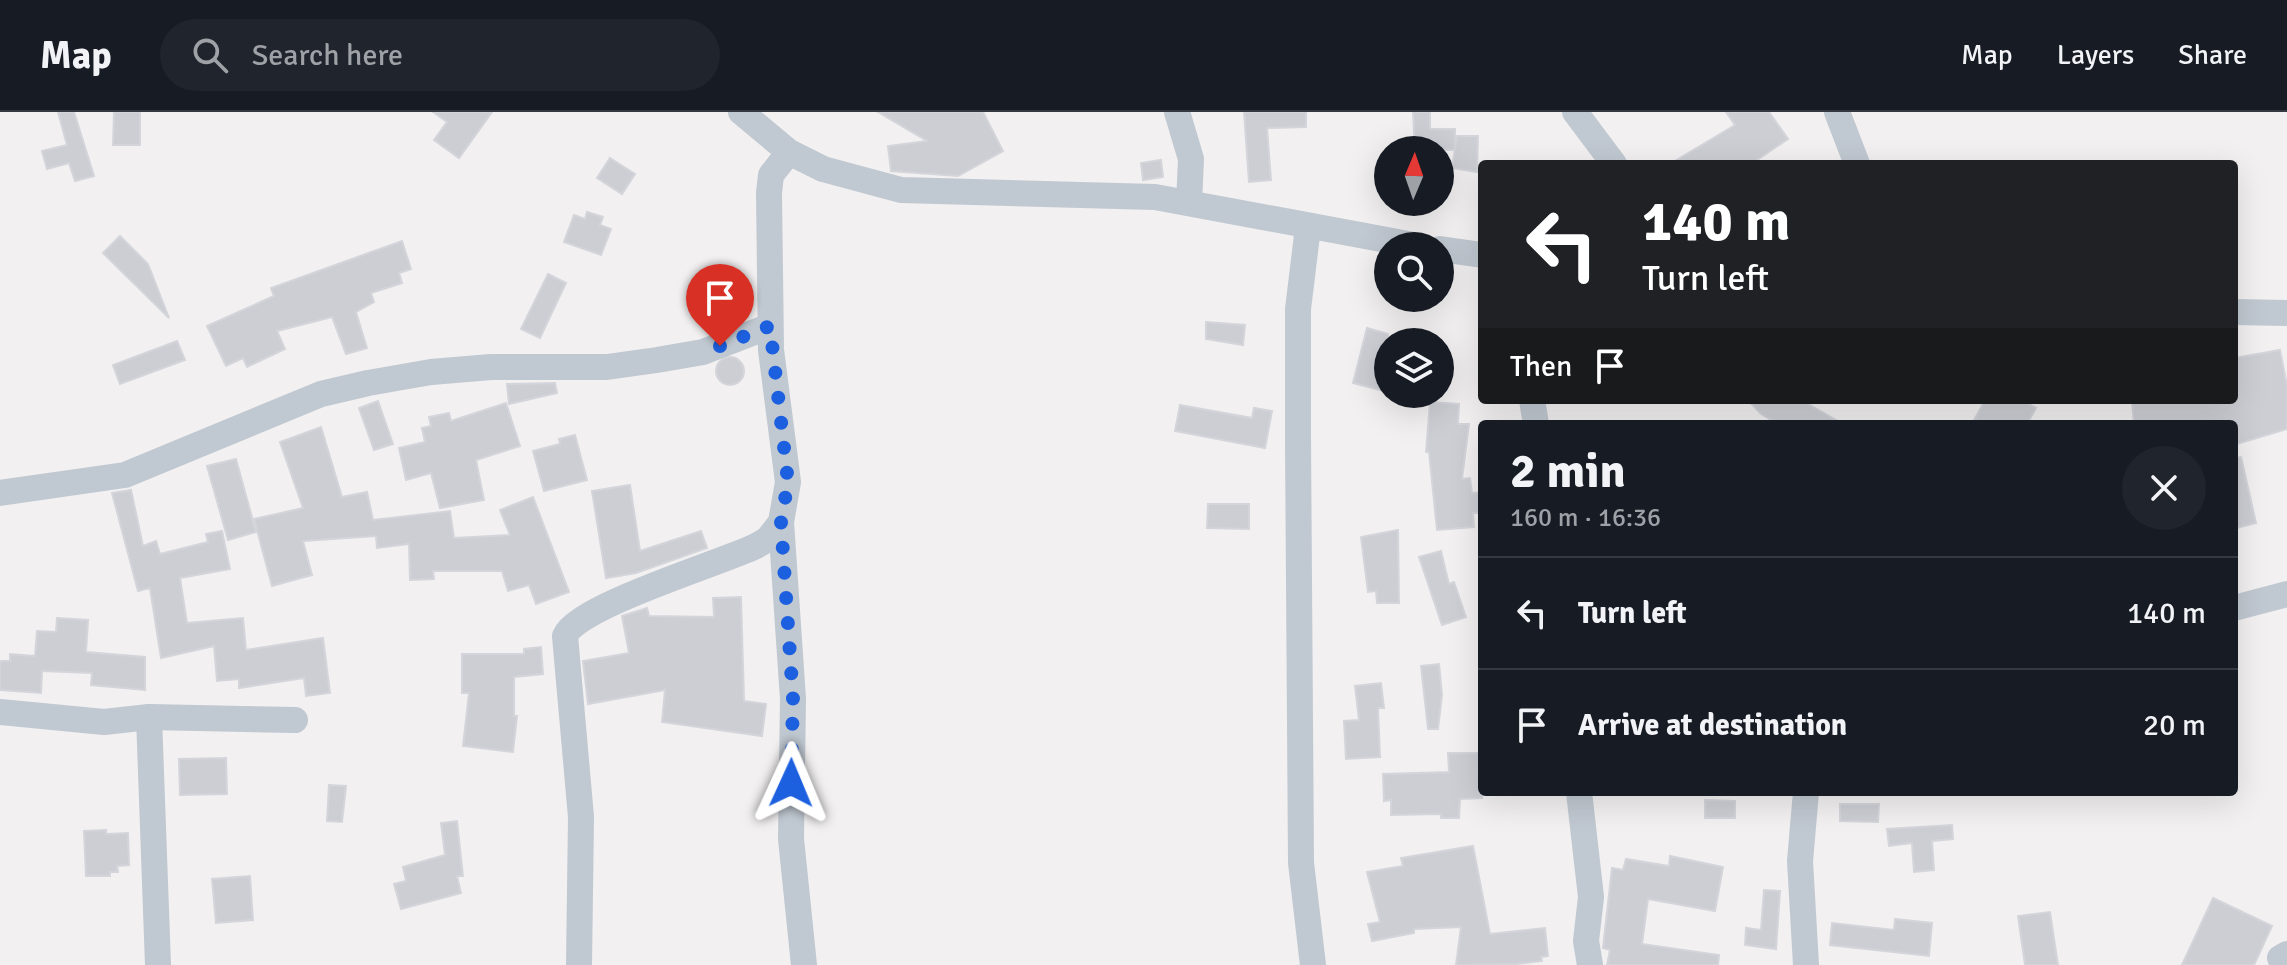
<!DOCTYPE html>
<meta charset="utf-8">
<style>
:root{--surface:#171b24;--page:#20242c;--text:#f1f3f6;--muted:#9ea1a6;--line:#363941}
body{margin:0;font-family:Signika,sans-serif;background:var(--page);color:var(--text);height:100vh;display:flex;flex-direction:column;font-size:30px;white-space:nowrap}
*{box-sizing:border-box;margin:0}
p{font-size:26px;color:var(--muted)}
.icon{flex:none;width:44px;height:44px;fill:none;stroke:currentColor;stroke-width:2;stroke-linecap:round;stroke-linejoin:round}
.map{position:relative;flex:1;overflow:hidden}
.side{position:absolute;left:1478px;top:308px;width:760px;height:376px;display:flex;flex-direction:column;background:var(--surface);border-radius:8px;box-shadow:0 8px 32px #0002}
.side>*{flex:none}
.guide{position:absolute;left:1478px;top:48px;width:760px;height:244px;border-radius:8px;box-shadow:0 8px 32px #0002;background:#202124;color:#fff;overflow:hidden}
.needle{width:52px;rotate:2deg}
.tools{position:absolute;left:1374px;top:24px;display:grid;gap:16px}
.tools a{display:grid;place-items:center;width:80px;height:80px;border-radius:50%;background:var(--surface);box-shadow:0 8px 32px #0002;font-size:40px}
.pin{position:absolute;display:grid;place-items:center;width:68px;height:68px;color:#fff;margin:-82px -34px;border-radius:50% 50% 50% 0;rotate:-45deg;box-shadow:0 0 8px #0007}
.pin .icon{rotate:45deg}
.me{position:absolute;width:88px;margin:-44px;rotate:1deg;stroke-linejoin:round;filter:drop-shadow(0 0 6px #0008)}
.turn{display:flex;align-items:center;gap:28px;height:168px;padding:0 32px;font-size:36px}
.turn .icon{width:104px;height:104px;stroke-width:2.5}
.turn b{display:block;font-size:56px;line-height:68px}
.then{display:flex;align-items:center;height:76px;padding:0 32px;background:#0003;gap:16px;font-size:30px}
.round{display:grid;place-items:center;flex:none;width:84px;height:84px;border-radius:42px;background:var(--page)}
.headline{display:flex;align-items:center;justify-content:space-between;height:136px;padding:0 32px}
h1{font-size:48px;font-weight:700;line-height:60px}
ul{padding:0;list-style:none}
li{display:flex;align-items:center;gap:24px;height:112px;padding:0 32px;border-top:2px solid var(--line)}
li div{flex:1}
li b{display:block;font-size:30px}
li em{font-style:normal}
header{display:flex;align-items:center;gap:48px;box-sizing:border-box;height:112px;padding:0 40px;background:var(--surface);border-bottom:2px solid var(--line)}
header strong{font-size:38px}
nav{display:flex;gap:44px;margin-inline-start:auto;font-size:28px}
.search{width:560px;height:72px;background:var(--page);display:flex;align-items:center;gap:20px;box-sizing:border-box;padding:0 28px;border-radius:44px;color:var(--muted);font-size:30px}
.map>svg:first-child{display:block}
.building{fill:#cdced4;stroke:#d4d5db;stroke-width:2}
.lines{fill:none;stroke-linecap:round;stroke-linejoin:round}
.minor{stroke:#c0c8d1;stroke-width:26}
.route{stroke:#1d60df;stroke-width:14;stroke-dasharray:0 25.2}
</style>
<header>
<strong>Map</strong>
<div class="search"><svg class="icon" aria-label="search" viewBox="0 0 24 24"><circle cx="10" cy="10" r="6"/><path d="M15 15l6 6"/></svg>Search here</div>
<nav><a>Map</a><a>Layers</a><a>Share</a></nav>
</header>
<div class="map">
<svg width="2287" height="853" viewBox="0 0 2287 853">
<rect width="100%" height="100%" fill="#f2f0f0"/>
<g class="building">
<path d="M58,0h16l20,64 -19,5 -6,-18 -22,6 -5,-18 25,-6z"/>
<path d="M114,0h26v33h-27z"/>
<path d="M433,0h59l-33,46 -25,-18 13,-18z"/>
<path d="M878,0h105l20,39 -45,25 -67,-5 -3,-25 39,-5z"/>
<path d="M1244,0h62v15l-39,1 4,52 -22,2z"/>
<path d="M1413,0h17v17h25v21h-40z"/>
<path d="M1726,0h43l19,27 -37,25h-81l65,-39z"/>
<path d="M1457,24h21l-1,36 -25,-4z"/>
<path d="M610,46l25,16 -13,20 -25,-16z"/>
<path d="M1161,48l2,17 -20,3 -2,-17z"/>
<path d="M587,100l16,5 -3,8 11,4 -10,26 -37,-13 10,-27 11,4z"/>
<path d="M120,124l28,28 21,54 -66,-65z"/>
<path d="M402,129l9,28 -12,4 3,10 -31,10 3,9 -18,10 11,36 -21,6 -14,-37 -55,14 8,18 -38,18 -4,-9 -17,8 -19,-40 67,-30 -3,-8z"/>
<path d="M548,162l18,9 -26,55 -19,-9z"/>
<path d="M1206,210l39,3 -2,20 -37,-6z"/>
<path d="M1367,216l21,6v41l-4,16 -31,-8z"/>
<path d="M177,229l8,19 -65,24 -7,-19z"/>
<path d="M2280,238l7,36v43l-53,16v-21h-100l-2,-21 12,-3h90v-42z"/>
<circle cx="730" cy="259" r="14"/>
<path d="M555,271l2,10 -48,11 -2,-20z"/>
<path d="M1748,288h53l42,24h-65l-17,-10z"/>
<path d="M1985,288h36l15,8 -9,16h-55z"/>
<path d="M378,289l15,43 -19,6 -15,-42z"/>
<path d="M1430,290l29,2 -1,20h11l-7,55 8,-1 2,15 10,-1v21h-9l1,14 -37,3 -8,-78h-3z"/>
<path d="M506,291l14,43 -44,14 8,40 -44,8 -9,-35 -25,7 -7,-32 26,-6 -3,-14 9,-2 -2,-9 20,-4 2,8z"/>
<path d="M1180,293l72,13 2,-10 18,3 -7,37 -90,-17z"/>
<path d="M321,315l21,70 25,-5 6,28 77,-9 4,27 56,-3 -10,-25 33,-13 36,95 -33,12 -7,-19 -21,6 -6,-20h-69l1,8 -24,1 -1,-36 -32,4 -1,-12 -73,5 9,34 -40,11 -18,-67 49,-11 -23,-66z"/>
<path d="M575,323l12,45 -43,11 -11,-40 27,-7 -1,-5z"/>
<path d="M2241,345l15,66 -19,5 -3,-70z"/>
<path d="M236,347l20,73 -28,8 -21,-74z"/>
<path d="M630,373l10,66 61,-20 6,17 -71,25 -30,5 -14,-87z"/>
<path d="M131,378l12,56 13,-5 4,13 48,-12 -2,-8 16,-3 8,38 -50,9 7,45 56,-5 3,32 77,-12 7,55 -24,3 -2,-18 -65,10v-9l-22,2 -3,-35 -53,12 -11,-70 -12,3 -26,-98z"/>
<path d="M1208,392h41v25l-42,-1z"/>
<path d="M1398,418l1,73h-22l-1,-12 -8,1 -7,-55z"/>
<path d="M1441,439l8,33 5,-2 12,35 -24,8 -23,-68z"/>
<path d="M741,485l3,104 22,3 -4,32 -100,-14 3,-32 -77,14 -5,-43 46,-8 -7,-37 25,-8 2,8 65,1 -1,-19z"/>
<path d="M57,506l31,2 -2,32 59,5v33l-54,-5 1,-12 -50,-2 -1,22 -41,-3v-29h10v-7l25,2 2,-25 19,1z"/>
<path d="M541,535l2,27 -29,3v39h3l-4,36 -50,-6 6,-53h-7v-39h62v-5z"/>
<path d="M1439,552l3,31 -4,34h-10l-7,-63z"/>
<path d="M1381,571l3,25h-6l2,49 -34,2 -2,-38 15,-1 -4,-34z"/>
<path d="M1448,641h34v45l-22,1 -1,19h-18v-4l-50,1v-15l-7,1 -1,-27 66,-2z"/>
<path d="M226,646l1,36 -47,1 -1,-36z"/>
<path d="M329,673l17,1 -4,36 -15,-1z"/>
<path d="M1705,688l30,1v17h-30z"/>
<path d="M1840,692h39l-1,18 -38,-1z"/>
<path d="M457,709l6,55h-6l4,17 -60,16 -7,-25 12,-3 -3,-14 42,-12 -4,-32z"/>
<path d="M1952,713l1,14 -21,2 2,29 -20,2 -2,-29 -23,3 -2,-17z"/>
<path d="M106,718v4l22,-1 1,32 -12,1 1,6h-8v4h-24l-2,-45z"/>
<path d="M1473,734l17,88 55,-6 3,28 -7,1 1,4 -25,3 -61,1 5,-38 -47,2v4l-42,8 -4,-17 12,-2 -13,-50 36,-6 -2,-8z"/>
<path d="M1670,744l53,11 -8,44 -67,-12 -6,45 77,11 -1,10h-111l3,-15 -7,-2 9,-80 11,2 3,-11 43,7z"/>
<path d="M250,764l3,44 -37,3 -4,-44z"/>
<path d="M1764,778l16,1 -4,58 -31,-4 1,-17 15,2z"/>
<path d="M2213,786l59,28 -18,39h-72z"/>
<path d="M2050,800l8,53h-33l-7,-49z"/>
<path d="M1895,807l37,4 -3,33 -99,-11 2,-22 62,7z"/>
</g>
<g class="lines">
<g class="minor">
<path d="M741,0l48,40 34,17 78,21 254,7 264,49"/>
<path d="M1177,0l14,47 -2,44"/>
<path d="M1575,0l39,52"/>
<path d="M1837,0l20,52"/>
<path d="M1308,115l-10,82v130l3,424 12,102"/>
<path d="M1440,137l42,6"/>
<path d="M2234,200l53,1"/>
<path d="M1532,288l4,24"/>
<path d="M0,381l125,-18 196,-81 47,-11 63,-11 60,-5h116l50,-7 46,-8 67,-26"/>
<path d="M781,410l12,177 -2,140 13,126"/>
<path d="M2234,496l53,-14"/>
<path d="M0,600l104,10 45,-5 146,3"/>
<path d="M149,605l9,248"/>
<path d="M1579,680l12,105 -5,44 4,24"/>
<path d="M1806,680l-6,69 6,104"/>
<path d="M2280,846l7,-4"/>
<path d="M579,853l2,-148 -16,-181c12,-30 156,-73 191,-90l12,-7 13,-17 7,-40 -17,-132 -2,-157 2,-18 18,-23"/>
</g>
</g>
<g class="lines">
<path class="route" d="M720,234l50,-20 18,156 -7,40 12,177 -2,84"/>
</g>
</svg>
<div class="tools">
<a><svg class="needle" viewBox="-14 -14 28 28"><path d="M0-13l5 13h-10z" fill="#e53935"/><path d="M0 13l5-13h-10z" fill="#9ea1a6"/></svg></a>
<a><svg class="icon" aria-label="search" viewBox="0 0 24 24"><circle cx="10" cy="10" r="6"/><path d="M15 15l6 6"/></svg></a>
<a><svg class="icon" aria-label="layers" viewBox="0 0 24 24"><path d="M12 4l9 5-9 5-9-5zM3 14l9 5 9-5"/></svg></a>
</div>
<div class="pin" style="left:720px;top:234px;background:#d93025"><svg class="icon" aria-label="arrive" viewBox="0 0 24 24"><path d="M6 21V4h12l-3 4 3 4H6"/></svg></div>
<svg class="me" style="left:791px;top:671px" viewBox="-20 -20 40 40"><path d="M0-17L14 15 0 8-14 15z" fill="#1d60df" stroke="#fff" stroke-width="4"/></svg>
<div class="guide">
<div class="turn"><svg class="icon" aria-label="left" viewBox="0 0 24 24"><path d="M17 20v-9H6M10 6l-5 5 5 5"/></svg><div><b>140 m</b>Turn left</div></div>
<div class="then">Then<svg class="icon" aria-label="arrive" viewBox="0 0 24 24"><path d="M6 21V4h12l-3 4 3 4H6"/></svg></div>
</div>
<section class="side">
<div class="headline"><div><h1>2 min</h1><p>160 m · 16:36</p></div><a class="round"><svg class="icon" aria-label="close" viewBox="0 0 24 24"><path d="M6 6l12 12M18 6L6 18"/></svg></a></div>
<ul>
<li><svg class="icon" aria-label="left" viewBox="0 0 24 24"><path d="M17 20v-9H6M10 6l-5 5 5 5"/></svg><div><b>Turn left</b></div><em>140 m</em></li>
<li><svg class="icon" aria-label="arrive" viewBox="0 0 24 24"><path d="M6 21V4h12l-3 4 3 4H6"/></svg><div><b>Arrive at destination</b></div><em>20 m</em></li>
</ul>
</section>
</div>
